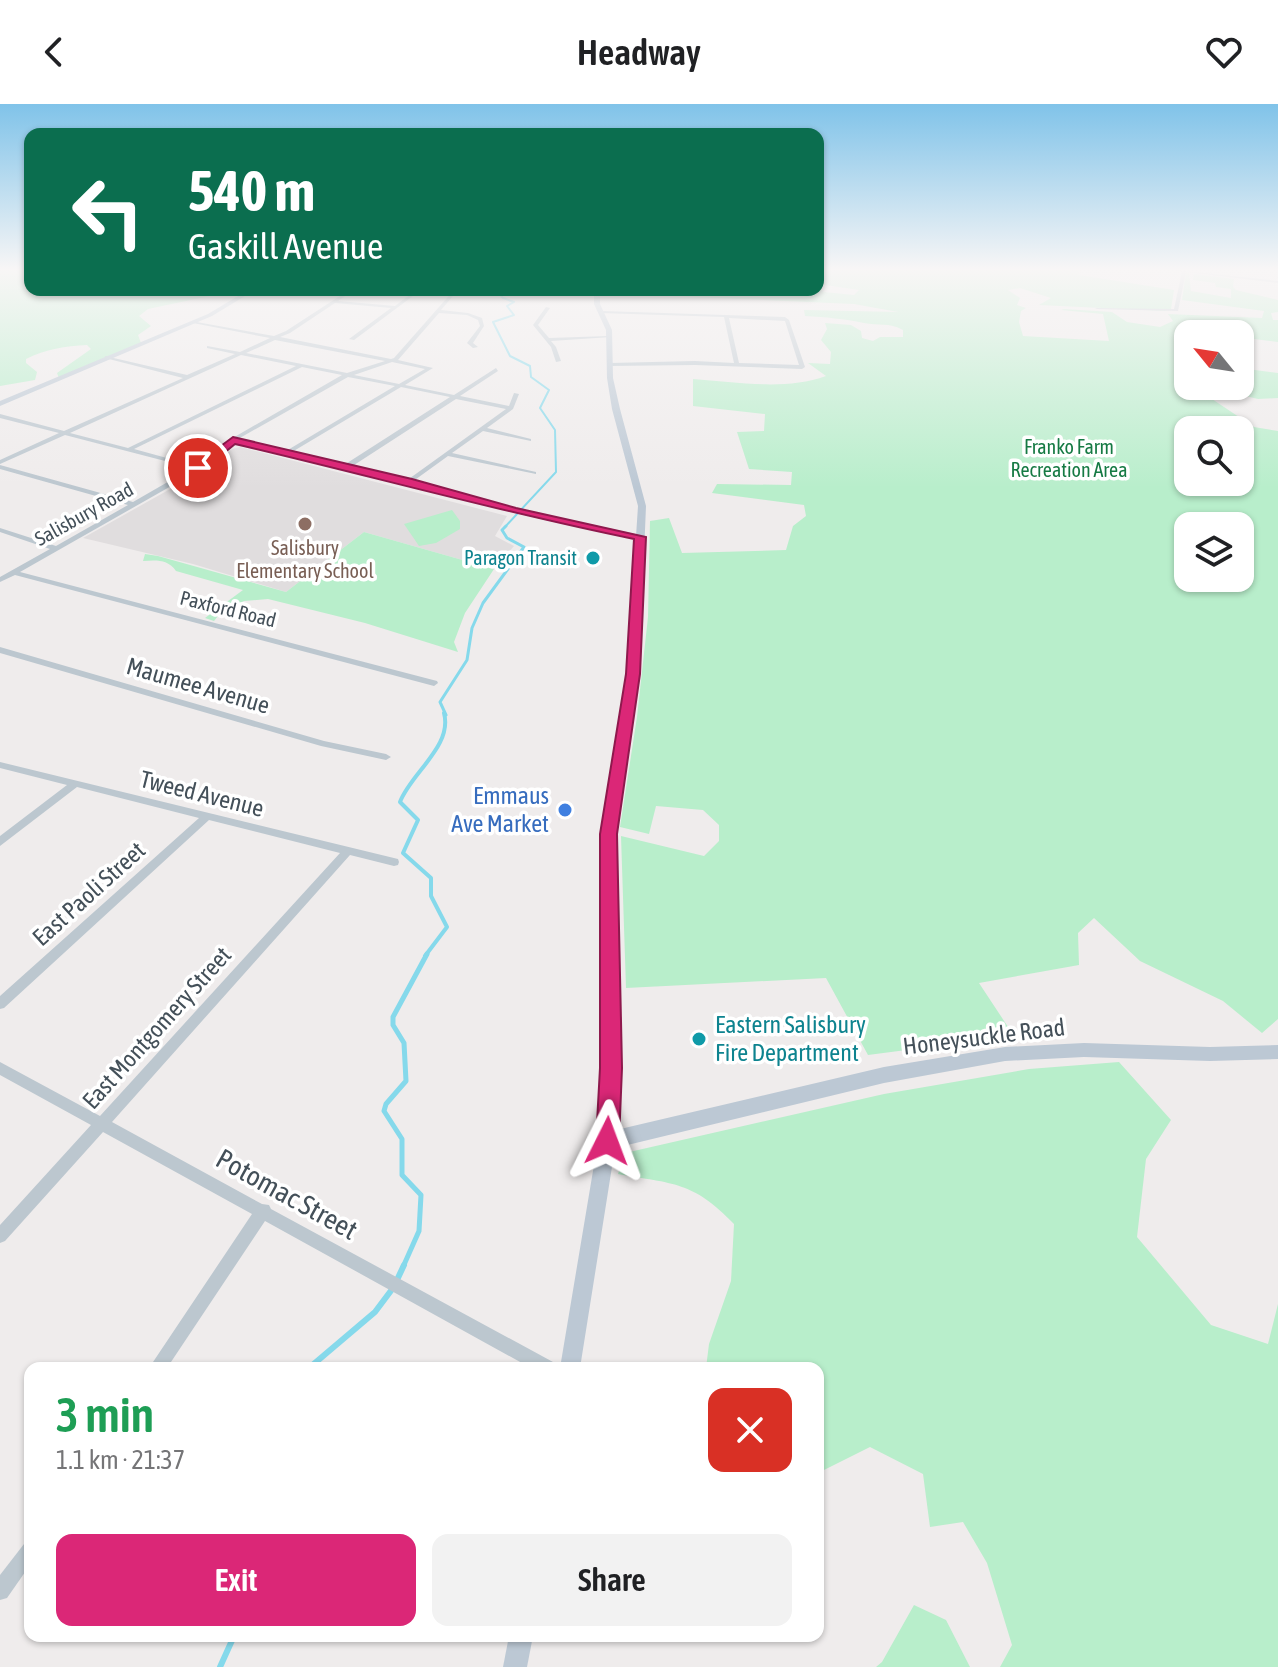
<!DOCTYPE html>
<meta charset="utf-8">
<style>
:root{--surface:#fff;--page:#f2f2f2;--text:#202124;--muted:#757577;--accent:#db2777}
body{margin:0;font-family:"Asap Condensed",sans-serif;background:var(--page);color:var(--text);height:100vh;display:flex;flex-direction:column;font-size:30px;white-space:nowrap}
*{box-sizing:border-box;margin:0}
p{font-size:26px;color:var(--muted)}
.icon{flex:none;width:44px;height:44px;fill:none;stroke:currentColor;stroke-width:2;stroke-linecap:round;stroke-linejoin:round}
.map{position:relative;flex:1;overflow:hidden}
.sheet{position:absolute;left:24px;top:1258px;width:800px;height:280px;display:flex;flex-direction:column;background:var(--surface);border-radius:16px;box-shadow:0 2px 6px #0004}
.sheet>*{flex:none}
.guide{position:absolute;left:24px;top:24px;width:800px;height:168px;border-radius:16px;box-shadow:0 2px 6px #0004;background:#0b6e4f;color:#fff;overflow:hidden}
.needle{width:52px;rotate:300deg}
.fabs{position:absolute;left:1174px;top:216px;display:grid;gap:16px}
.fabs a{display:grid;place-items:center;width:80px;height:80px;border-radius:16px;background:var(--surface);box-shadow:0 2px 6px #0004;font-size:40px}
.pin{position:absolute;display:grid;place-items:center;width:68px;height:68px;color:#fff;margin:-34px;border:4px solid #fff;border-radius:50%;box-shadow:0 2px 8px #0007}
.me{position:absolute;width:88px;margin:-44px;rotate:3deg;stroke-linejoin:round;filter:drop-shadow(0 0 6px #0008)}
.turn{display:flex;align-items:center;gap:28px;height:168px;padding:0 32px;font-size:36px}
.turn .icon{width:104px;height:104px;stroke-width:2.5}
.turn b{display:block;font-size:56px;line-height:68px}
.round{display:grid;place-items:center;flex:none;width:84px;height:84px;border-radius:16px;background:var(--page)}
.overview{display:flex;align-items:center;justify-content:space-between;height:136px;padding:0 32px}
h1{font-size:48px;font-weight:600;line-height:60px;color:#1e9e55}
.action{display:flex;gap:16px;margin-top:auto;padding:16px 32px}
.action a{flex:1;height:92px;border-radius:16px;background:var(--accent);color:#fff;font-size:32px;font-weight:600;line-height:92px;text-align:center}
.action a+a{background:var(--page);color:var(--text)}
header{display:flex;justify-content:space-between;align-items:center;height:104px;padding:0 32px;background:var(--surface);font-size:36px;font-weight:600}
.map>svg:first-child{display:block}
.education{fill:#e0ddde}
.green{fill:#b8eecb;fill-rule:evenodd}
.lines{fill:none;stroke-linecap:round;stroke-linejoin:round}
.stream-far4{stroke:#85d9eb;stroke-width:2}
.stream-far3{stroke:#85d9eb;stroke-width:3}
.stream-far2{stroke:#85d9eb;stroke-width:4}
.stream-far1{stroke:#85d9eb;stroke-width:5}
.stream{stroke:#85d9eb;stroke-width:6}
.street{fill:#bcc7cf;fill-rule:evenodd}
.secondary{fill:#bcc8d4;fill-rule:evenodd}
.route{fill:#db2777;stroke:#8e194d;stroke-width:2}
.education-dot{fill:#8d6e63;stroke:#fff;stroke-width:3}
.culture-dot{fill:#0f9aa8;stroke:#fff;stroke-width:3}
.shop-dot{fill:#3f7fe0;stroke:#fff;stroke-width:3}
.labels{text-anchor:middle;stroke-width:7;stroke-linejoin:round;paint-order:stroke}
.far-park-label{font-size:20px;fill:#167a44;stroke:#fff}
.far-street-label{font-size:20px;fill:#445059;stroke:#fff}
.far-education-label{font-size:20px;fill:#785e54;stroke:#fff}
.far-culture-label{font-size:20px;fill:#0d838f;stroke:#fff;text-anchor:end}
.street-label{font-size:24px;fill:#445059;stroke:#fff}
.shop-label{font-size:24px;fill:#366cbe;stroke:#fff;text-anchor:end}
.culture-label{font-size:24px;fill:#0d838f;stroke:#fff;text-anchor:start}
.near-street-label{font-size:28px;fill:#445059;stroke:#fff}
</style>
<header><svg class="icon" aria-label="back" viewBox="0 0 24 24"><path d="M15 5l-7 7 7 7"/></svg>Headway<svg class="icon" aria-label="heart" viewBox="0 0 24 24"><path d="M12 20l-8-8c-3-5 5-10 8-4 3-6 11-1 8 4z"/></svg></header>
<div class="map">
<svg width="1278" height="1563" viewBox="0 0 1278 1563">
<rect width="100%" height="100%" fill="#efecec"/>
<path class="education" d="M240,343l267,69 -12,20 19,10 -20,23 -130,-37 -78,60 -93,-28 -110,-26 121,-68 28,-21z"/>
<g class="green">
<path d="M0,166h30v20h208l-90,19 -9,7 12,10 -13,9 3,8 -82,35 -2,-5 34,-24 -4,-4c-22,1 -41,4 -61,14v4l11,9 -2,8 -35,6z"/>
<path d="M818,166h262l-1,5 95,15 -3,19 -6,2 -126,-6 12,-7 -31,-10 -12,2 12,8 -3,7 9,3 -5,3 -2,11 4,14 86,5 -6,-27 -42,-4 3,-1 48,3 15,10 33,5 13,-6 -5,-7 94,4 2,-7 -82,-11 4,-28 3,1 2,18 40,7v-9l-15,-2 -1,-4 -22,-3 1,-6 40,5 -1,8 3,3 42,10v12l-7,1 2,7h5v22l-24,-3 -7,6h-7v-11h-52v52h52v-18l38,5v25l-20,1 -45,-11 -4,9 45,30 24,4v588l-16,14 -39,-32 -83,-40 -46,-43 -16,15 1,32 -100,18 35,53 -146,19 -42,-77 -200,10 -5,-152 83,20 15,-15v-16l-16,-15 -47,-4 -7,28 -29,-7 17,-110 11,-100 2,-96 19,-3 13,35 104,-3 7,-24 13,-10 -2,-11 -92,-12 5,-9 74,1 1,-13 -43,-3 -12,-37 27,-1 1,-17 -72,-8v-27c43,3 92,12 133,-3l-18,-13 22,1 1,-12 -10,-12 6,-11 -2,-6 26,2 10,6 1,7 11,3 7,-4h23v-7c-14,-8 -25,-4 -39,-7 -20,-4 -38,-6 -59,-7l-1,-6 94,2 -44,-8 -208,-9 82,-1 -2,-4h92v-3l6,5 30,3 5,-5 -41,-6zM1188,326h52v52h-52zM1188,422h52v52h-52z"/>
<path d="M452,406l8,11v8l-24,14 -17,3 -15,-22z"/>
<path d="M364,428l130,37 -29,44 -11,29 4,10 -93,-29 -97,-24 -24,2 -22,10 -8,10 -9,-3 38,-28 -67,-19c-8,-12 -20,-11 -33,-10l2,-7 13,2 128,36z"/>
<path d="M1119,958l52,58 -25,39 -9,78 74,88 57,19 10,-40v363h-278l12,-22 -25,-82 -24,-41 -33,5 -7,-53 -53,-27 -52,26v-105h-112l3,-24 22,-63 3,-57c-41,-43 -61,-40 -116,-50l7,-21 259,-59 145,-25z"/>
<path d="M914,1501l32,15 24,47h-94l6,-5z"/>
</g>
<g class="lines">
<path class="stream-far4" d="M496,186l7,8 11,4 -7,4 7,9 -21,7 17,34 20,10 1,11 18,13 -9,18 15,22 1,42 -52,56"/>
<path class="stream-far3" d="M446,611l-6,-13 27,-42 5,-32 11,-25 41,-56 -17,-9 -5,-8 4,-4"/>
<path class="stream-far2" d="M425,852l22,-29 -16,-31v-18l-28,-25 15,-33 -18,-18c11,-29 53,-56 44,-89"/>
<path class="stream-far1" d="M403,1163l16,-36 2,-36 -19,-20v-36l-18,-28 2,-7 20,-23 -2,-38 -11,-18v-8l34,-63"/>
<g class="stream">
<path d="M397,1176l7,-15"/>
<path d="M309,1264l66,-56 18,-24"/>
<path d="M220,1563l14,-31"/>
</g>
<g class="street">
<path d="M1176,166l102,11v2l-92,-11 -8,39 -83,-2 2,-1 77,1 8,-37z"/>
<path d="M349,186h5l-16,11 57,5 21,-16h5l-67,50 -5,-1 42,-31 -56,-5 -45,30 -10,4 111,22 3,-1 60,-68h4l-17,20 27,3 14,5 2,8 -11,17 5,4 -5,1 -6,-5 13,-17 -2,-6 -11,-5 -28,-2 -41,47 35,8 -28,17 49,10 42,-27 2,3 -38,25 49,10 5,-13 5,1 -6,15 -26,19 44,11v2l-48,-10 -31,22 84,19v2l-88,-18 -36,26 126,31 102,22 4,2 -1,2 -105,-22 -304,-75 -40,31 -174,99 417,109 1,2 -4,3 -419,-111 -15,7v-5l50,-28 -50,-17v-4l56,18 72,-41 -128,-36v-4l133,37 59,-34 -127,-33 -65,29v-4l59,-27 -59,-15v-4l64,17 119,-53 -78,-20v-2l82,19 48,-21 -28,-6v-2l33,6 30,-14 -77,-15 -2,-2 83,15 12,-5zM275,236l110,21 -38,12 -101,-20zM241,251l55,11 -168,82 -58,-15zM392,258l33,7 -26,15 -45,-9zM302,263l40,8 -111,64 -35,27 -62,-17zM348,273l47,9 -109,65 -48,-12zM401,283l49,10 -106,68 -52,-13zM456,295l50,10 -100,72 -55,-14z"/>
<path d="M546,203l4,1 -12,17 11,13 60,-2 2,1 -60,4 5,6 5,14 -5,1 -5,-15 -18,-22z"/>
<path d="M602,207l183,6 4,3 16,47 -3,2 -107,-4 -87,1 2,-3 85,-2 39,2 -10,-46 -124,-4zM729,214l56,3 14,44 -60,-2z"/>
<path d="M0,543l324,94 62,13 5,3 -5,3 -65,-14 -321,-93z"/>
<path d="M0,658l398,97 1,3 -1,3 -4,1 -44,-11 -238,267 150,82 7,1 2,4 282,153 2,6h-24l-266,-147 -98,147h-18l103,-154 -149,-82 -98,109 -5,2v-18l91,-100 -91,-50v-13l100,54 240,-263 -131,-33 -205,188 -4,1v-13l199,-178 -122,-31 -77,59v-10l67,-51 -67,-17z"/>
<path d="M30,1437v24l-23,33 -7,2v-25l24,-31z"/>
</g>
<g class="secondary">
<path d="M248,186h7l-43,26 -212,90v-5l208,-87z"/>
<path d="M594,186h6v14l12,26 1,48 7,31 26,97 -7,168 -24,160 4,234 -3,62 268,-63 121,-20 79,-4 126,4 68,-2v14l-68,2 -126,-4 -79,4 -121,22 -269,65 -35,220h-20l38,-227 5,-73 -2,-234 26,-160 11,-168 -26,-97 -5,-31 -1,-48 -12,-26z"/>
<path d="M509,1532h24l-6,31h-24z"/>
</g>
</g>
<linearGradient id="sky" x2="0" y2="1"><stop stop-color="#80c3e9"/><stop offset="0.43" stop-color="#f8f6f6"/><stop offset="1" stop-color="#f8f6f6" stop-opacity="0"/></linearGradient>
<rect width="1278" height="384" fill="url(#sky)"/>
<path class="route" d="M233,333l179,42 104,29 130,29 -6,137 -23,160 5,234 -3,73 -4,7 -8,4 -8,-4 -3,-7 4,-73v-234l26,-160 8,-135c-134,-27 -266,-64 -399,-95l-33,27h-8v-5z"/>
<circle class="education-dot" cx="305" cy="420" r="8"/>
<g class="culture-dot">
<circle cx="593" cy="454" r="8"/>
<circle cx="699" cy="935" r="8"/>
</g>
<circle class="shop-dot" cx="565" cy="706" r="8"/>
<g class="labels">
<g class="far-park-label">
<text x="1069" y="350">Franko Farm<tspan x="1069" dy="23">Recreation Area</tspan></text>
</g>
<g class="far-street-label">
<text transform="translate(84 410) rotate(-29)" y="7">Salisbury Road</text>
<text transform="translate(228 505) rotate(14)" y="7">Paxford Road</text>
</g>
<g class="far-education-label">
<text x="305" y="451">Salisbury<tspan x="305" dy="23">Elementary School</tspan></text>
</g>
<g class="far-culture-label">
<text x="577" y="461">Paragon Transit</text>
</g>
<g class="street-label">
<text transform="translate(198 582) rotate(16)" y="8">Maumee Avenue</text>
<text transform="translate(202 690) rotate(14)" y="8">Tweed Avenue</text>
<text transform="translate(89 790) rotate(-42)" y="8">East Paoli Street</text>
<text transform="translate(157 924) rotate(-48)" y="8">East Montgomery Street</text>
<text transform="translate(984 933) rotate(-7)" y="8">Honeysuckle Road</text>
</g>
<g class="shop-label">
<text x="549" y="700">Emmaus<tspan x="549" dy="28">Ave Market</tspan></text>
</g>
<g class="culture-label">
<text x="715" y="929">Eastern Salisbury<tspan x="715" dy="28">Fire Department</tspan></text>
</g>
<g class="near-street-label">
<text transform="translate(287 1090) rotate(29)" y="10">Potomac Street</text>
</g>
</g>
</svg>
<div class="fabs">
<a><svg class="needle" viewBox="-14 -14 28 28"><path d="M0-13l5 13h-10z" fill="#e53935"/><path d="M0 13l5-13h-10z" fill="#757577"/></svg></a>
<a><svg class="icon" aria-label="search" viewBox="0 0 24 24"><circle cx="10" cy="10" r="6"/><path d="M15 15l6 6"/></svg></a>
<a><svg class="icon" aria-label="layers" viewBox="0 0 24 24"><path d="M12 4l9 5-9 5-9-5zM3 14l9 5 9-5"/></svg></a>
</div>
<div class="pin" style="left:198px;top:364px;background:#d93025"><svg class="icon" aria-label="arrive" viewBox="0 0 24 24"><path d="M6 21V4h12l-3 4 3 4H6"/></svg></div>
<svg class="me" style="left:607px;top:1037px" viewBox="-20 -20 40 40"><path d="M0-17L14 15 0 8-14 15z" fill="#db2777" stroke="#fff" stroke-width="4"/></svg>
<div class="guide">
<div class="turn"><svg class="icon" aria-label="left" viewBox="0 0 24 24"><path d="M17 20v-9H6M10 6l-5 5 5 5"/></svg><div><b>540 m</b>Gaskill Avenue</div></div>
</div>
<section class="sheet">
<div class="overview"><div><h1>3 min</h1><p>1.1 km · 21:37</p></div><a class="round" style="background:#d93025;color:#fff"><svg class="icon" aria-label="close" viewBox="0 0 24 24"><path d="M6 6l12 12M18 6L6 18"/></svg></a></div>
<div class="action"><a>Exit</a><a>Share</a></div>
</section>
</div>
